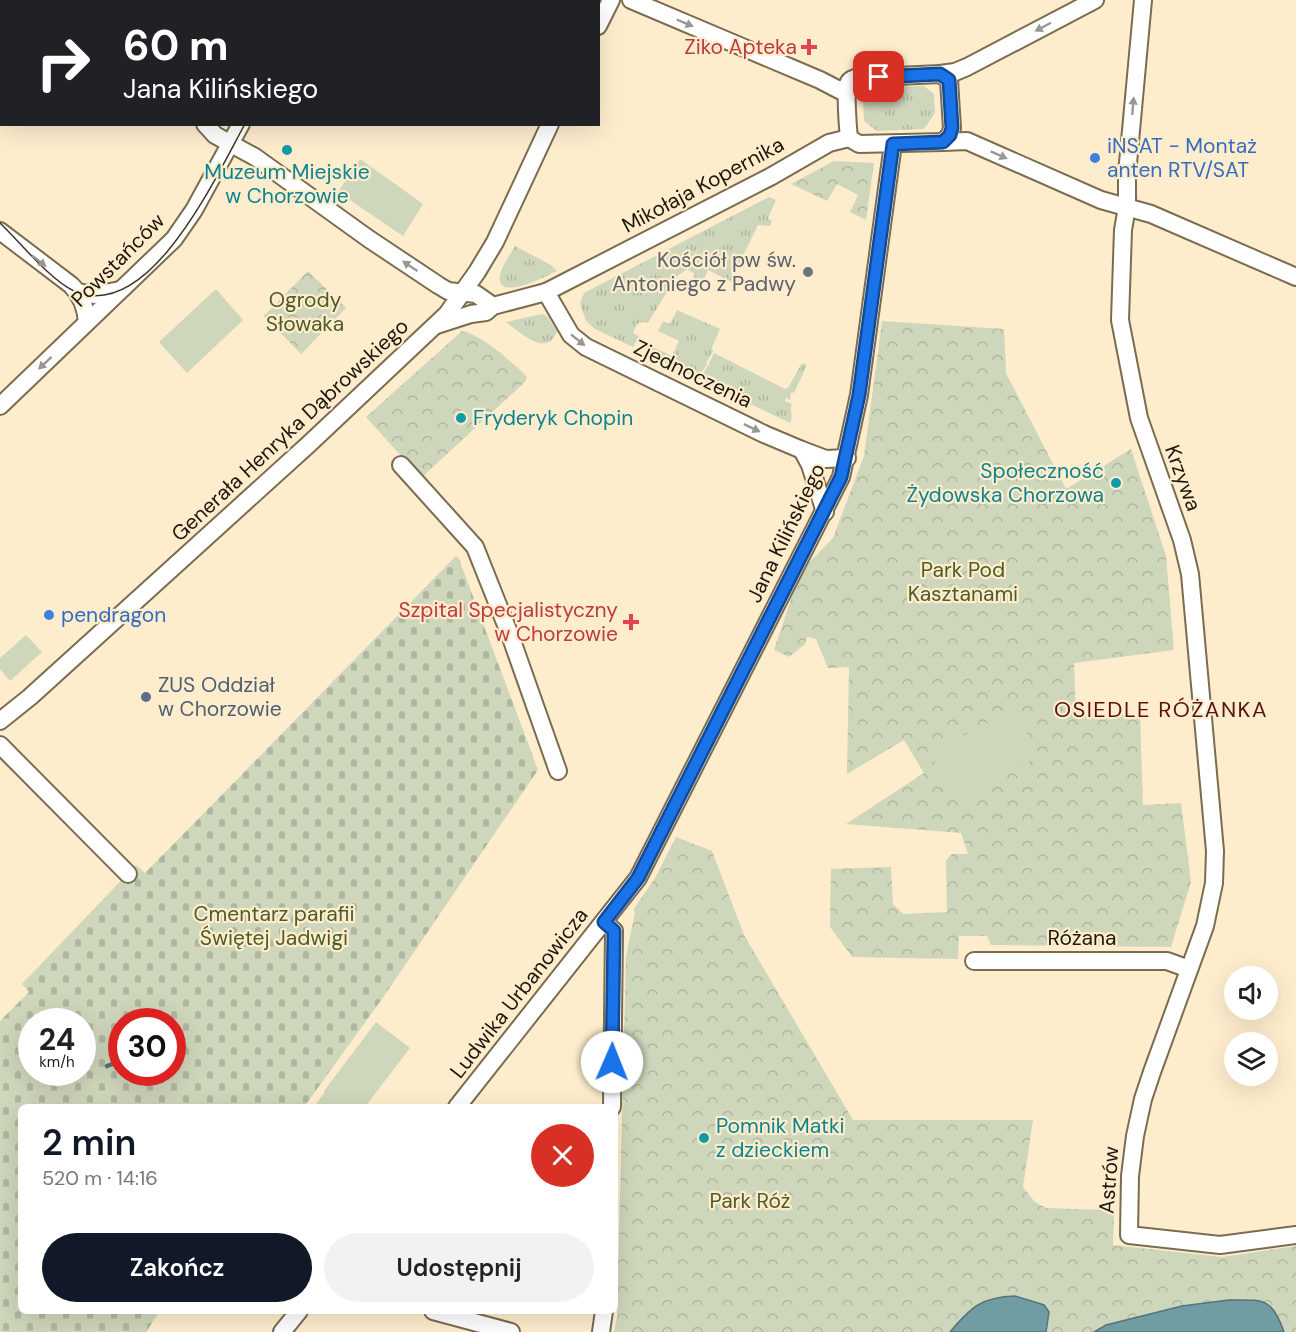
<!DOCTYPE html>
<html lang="pl">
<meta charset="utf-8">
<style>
:root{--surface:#fff;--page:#f2f2f2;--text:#222;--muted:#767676;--accent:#111827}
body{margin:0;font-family:"DM Sans",sans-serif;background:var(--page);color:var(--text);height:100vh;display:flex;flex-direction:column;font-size:22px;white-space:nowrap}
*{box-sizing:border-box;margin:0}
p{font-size:20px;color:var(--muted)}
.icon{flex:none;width:33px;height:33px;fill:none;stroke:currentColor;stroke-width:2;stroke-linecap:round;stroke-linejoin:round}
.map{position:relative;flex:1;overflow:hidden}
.panel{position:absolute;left:18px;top:1104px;width:600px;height:210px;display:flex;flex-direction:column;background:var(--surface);border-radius:9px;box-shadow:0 6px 24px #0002}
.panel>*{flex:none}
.banner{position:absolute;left:0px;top:0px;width:600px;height:126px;box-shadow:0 6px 24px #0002;background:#202124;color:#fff;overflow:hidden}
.controls{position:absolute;left:1224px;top:966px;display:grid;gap:12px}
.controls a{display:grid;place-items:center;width:54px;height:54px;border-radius:50%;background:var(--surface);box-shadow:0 6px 24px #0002;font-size:30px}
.speed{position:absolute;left:18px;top:1008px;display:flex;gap:12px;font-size:30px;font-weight:700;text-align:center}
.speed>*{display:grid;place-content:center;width:78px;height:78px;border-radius:50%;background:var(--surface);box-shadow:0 6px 24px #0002;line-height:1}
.speed small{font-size:15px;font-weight:400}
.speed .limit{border:9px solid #d22;background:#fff;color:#111}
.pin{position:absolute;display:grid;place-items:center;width:51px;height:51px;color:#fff;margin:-26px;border-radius:12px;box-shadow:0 3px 9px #0006}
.me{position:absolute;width:66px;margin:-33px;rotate:1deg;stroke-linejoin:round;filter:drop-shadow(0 0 4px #0008)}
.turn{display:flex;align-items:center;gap:21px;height:126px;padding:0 24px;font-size:27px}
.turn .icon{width:78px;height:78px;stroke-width:2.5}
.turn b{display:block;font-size:42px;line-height:51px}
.round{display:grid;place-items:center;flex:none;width:63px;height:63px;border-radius:32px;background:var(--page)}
.head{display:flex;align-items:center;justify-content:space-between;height:102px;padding:0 24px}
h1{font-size:36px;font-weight:600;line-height:45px;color:var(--accent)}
.primary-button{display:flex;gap:12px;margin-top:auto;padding:12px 24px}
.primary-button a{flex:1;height:69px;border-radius:36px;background:var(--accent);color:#fff;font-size:24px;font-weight:600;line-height:69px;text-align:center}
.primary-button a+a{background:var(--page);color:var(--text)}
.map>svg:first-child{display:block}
.grass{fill:url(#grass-tufts)}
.forest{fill:url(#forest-crowns)}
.cemetery{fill:url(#cemetery-stones);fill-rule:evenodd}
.pitch{fill:#ced6bb}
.water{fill:#709ca4;stroke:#577476;stroke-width:1.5}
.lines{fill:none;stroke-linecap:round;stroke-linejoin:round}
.stream{stroke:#577476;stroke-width:4.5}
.minor-casing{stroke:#7b6c50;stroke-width:20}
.minor{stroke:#fff;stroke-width:16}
.tram{stroke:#3d3527;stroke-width:1.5}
.oneway{fill:#999792}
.route-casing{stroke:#114b97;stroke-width:15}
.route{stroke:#1a73e8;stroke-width:10}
.health-dot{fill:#e0444e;stroke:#feedcd;stroke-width:2}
.culture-dot{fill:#0f9aa8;stroke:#feedcd;stroke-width:2}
.shop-dot{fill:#3f7fe0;stroke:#feedcd;stroke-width:2}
.worship-dot{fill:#6b7280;stroke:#feedcd;stroke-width:2}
.service-dot{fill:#5c6f8a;stroke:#feedcd;stroke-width:2}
.labels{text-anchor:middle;stroke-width:4.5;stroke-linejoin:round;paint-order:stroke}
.health-label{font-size:21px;fill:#be3a42;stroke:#feedcd;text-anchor:end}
.shop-label{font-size:21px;fill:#366cbe;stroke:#feedcd;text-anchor:start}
.culture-label{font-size:21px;fill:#0d838f;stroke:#feedcd;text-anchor:start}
.street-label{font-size:21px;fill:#1d170c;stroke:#feedcd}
.worship-label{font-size:21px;fill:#5b616d;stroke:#feedcd;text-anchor:end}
.park-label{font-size:21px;fill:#4f5b25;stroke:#feedcd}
.service-label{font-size:21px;fill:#4e5e75;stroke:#feedcd;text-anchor:start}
.neighbourhood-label{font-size:22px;letter-spacing:1.5px;fill:#57130d;stroke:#feedcd}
</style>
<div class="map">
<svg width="1296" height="1332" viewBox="0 0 1296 1332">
<defs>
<pattern id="grass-tufts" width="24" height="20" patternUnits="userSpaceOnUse" patternTransform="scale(1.5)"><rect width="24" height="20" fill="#ced6bb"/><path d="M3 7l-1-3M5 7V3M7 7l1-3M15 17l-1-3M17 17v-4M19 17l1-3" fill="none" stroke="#b0b7a0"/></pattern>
<pattern id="forest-crowns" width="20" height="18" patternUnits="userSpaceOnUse" patternTransform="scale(1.5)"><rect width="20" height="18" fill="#ced6bb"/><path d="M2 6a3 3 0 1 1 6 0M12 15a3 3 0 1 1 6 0" fill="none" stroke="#b0b7a0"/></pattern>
<pattern id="cemetery-stones" width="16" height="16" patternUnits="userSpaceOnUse" patternTransform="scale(1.5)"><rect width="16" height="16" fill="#ced6bb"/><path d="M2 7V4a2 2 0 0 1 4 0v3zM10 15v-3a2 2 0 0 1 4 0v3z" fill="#b0b7a0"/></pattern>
</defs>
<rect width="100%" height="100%" fill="#feedcd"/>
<g class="grass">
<path d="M924,86l10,8 1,19 -11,16 -47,2 -13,-10 -1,-22 8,-11z"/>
<path d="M769,197l7,3 -8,18 4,3 -2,5 -12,-1 -24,49 5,6 -3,4 -28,-14 -5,12 -10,-5 1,-4 -6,-3 11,-25 -13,25 -10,7 -28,46 -6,-1 -5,2 -4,9 6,3 -6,11 -38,-18 -9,-8 -6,-17 4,-11z"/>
<path d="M515,246l36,19 6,6c-8,4 -61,32 -57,5 1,-9 10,-21 15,-30z"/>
<path d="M677,310l43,19 -8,18 1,4 -6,11h-2l2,2 -6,9 2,1 5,-9 2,1 -1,-2 5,-11 71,36 3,-1 14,-25 5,2 -13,28 -3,-1 -1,8 -4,-2 -1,3 7,3c-3,7 2,12 -2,19l-143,-69 4,-8 21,10 7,-15 -21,-10 5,-10 7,3z"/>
<path d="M542,314l6,3 9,14c-10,28 -37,1 -51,-9z"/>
</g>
<g class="forest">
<path d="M834,161l40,2 -8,57 -16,-8 8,-17 -21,-11 -10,17 -36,-17z"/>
<path d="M308,271l38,37 -45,46 -37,-38z"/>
<path d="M882,321l122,8 2,44 60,116 65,-40 35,107 8,94 -100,13 2,51h64l3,91 38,-2 10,79 -20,65 -180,-2 -4,-9h-28l-1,23 -106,-2 -22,-30 1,-58 60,-2 2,37 10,10 44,-2 -1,-51 6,-7h16l-7,-21 -115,-9 78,-51 -20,-33 -57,34 2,-107 -21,1 -12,-29 -9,-2 -2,7 -16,13 -15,-7 26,-78 33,-34 31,-82z"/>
<path d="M462,331c18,3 52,32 65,46l-2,5 -104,96 -55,-61z"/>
<path d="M676,837l36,14 32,84 109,185h180l-10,67 12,15 11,6 60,2 1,3h7l-1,32 109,12 74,-11v86h-682l3,-15 9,-360 9,-45 -2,-2 22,-32z"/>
</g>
<path class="cemetery" d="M456,556l3,3 79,211 -156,229 -78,108h-283v204h139l-14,21h-146v-311l29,-29 -7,-8 114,-119 9,8zM32,1022h50v50h-50zM122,1022h50v50h-50z"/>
<g class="pitch">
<path d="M360,159l63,45 -20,32 -65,-44z"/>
<path d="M216,289l27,31 -56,53 -28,-31z"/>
<path d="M26,635l16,17 -32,29 -10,-12v-11z"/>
<path d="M1014,709l25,47 -83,45 -26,-48z"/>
<path d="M376,1022l34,26 -45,59h-51l11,-15 -1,-1z"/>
</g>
<g class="water">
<path d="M1015,1296l29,9 5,7 -3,20h-96c21,-25 32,-35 65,-36z"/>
<path d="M1229,1300c34,0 43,-3 55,32h-190l12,-7 76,-19z"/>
</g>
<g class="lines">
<path class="stream" d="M107,1066l11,-4 4,-3"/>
<g class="minor-casing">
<g id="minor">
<path d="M631,0l189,80 27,14"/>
<path d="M1143,0l-16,174v33l-4,23 -3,90 19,98 43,122 8,34 25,277 -1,32 -9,43 -53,146 -9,27 -8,37 -5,40 -1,59 91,10 76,-10"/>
<path d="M53,2l1,-2"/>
<path d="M309,2l1,-2"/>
<path d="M598,26l13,-26"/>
<path d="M940,74l9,6 3,48 -2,7 -7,7 -84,2 -10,-6c-1,-9 -4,-47 -1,-54 1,-4 4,-5 7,-6z"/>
<path d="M940,74l15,-2 12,-5 128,-67"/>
<path d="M0,105l2,-3"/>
<path d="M205,124l10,11 40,22 114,82 69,46 10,6 28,3 17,12"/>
<path d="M943,142l24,-1 134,59 50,14 145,63"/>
<path d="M0,231l71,54c10,10 15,23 16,37"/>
<path d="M78,292l16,3 26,-5"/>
<path d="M546,292l25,43 15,12 178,87 38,16 24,9 21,-1"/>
<path d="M437,325l34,-11 15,-2 7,-6 53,-14 224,-115 59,-34 20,-5"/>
<path d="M0,406l174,-167 20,-29 47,-86"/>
<path d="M802,450l8,15 15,47"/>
<path d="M401,465l74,82 35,88 48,136"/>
<path d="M0,721l30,-24 279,-253 138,-130 30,-42 18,-30 55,-118"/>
<path d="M0,745l128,129"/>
<path d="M604,922l10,9 -2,176"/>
<path d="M974,961h193l22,8"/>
<path d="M457,1107l181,-229 203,-401 18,-82 34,-251"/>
<path d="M433,1311l78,21"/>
<path d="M282,1332l17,-21"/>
<path d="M601,1332l3,-21"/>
</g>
</g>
<use href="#minor" class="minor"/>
<g class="tram">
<path d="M53,2l1,-2"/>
<path d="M313,2l1,-2"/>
<path d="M0,106l2,-3"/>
<path d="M0,223c20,19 50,57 74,68 76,33 143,-117 171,-167"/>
</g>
</g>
<defs><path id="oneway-solid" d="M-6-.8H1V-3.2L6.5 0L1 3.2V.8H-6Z" transform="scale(1.5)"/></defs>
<g class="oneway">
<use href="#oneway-solid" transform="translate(685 23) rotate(23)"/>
<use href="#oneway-solid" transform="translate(1043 27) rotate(152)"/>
<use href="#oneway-solid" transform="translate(1133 106) rotate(-85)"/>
<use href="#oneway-solid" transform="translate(999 155) rotate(24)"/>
<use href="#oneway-solid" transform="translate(39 261) rotate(38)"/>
<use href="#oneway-solid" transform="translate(410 266) rotate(-146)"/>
<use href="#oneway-solid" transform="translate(578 340) rotate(39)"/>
<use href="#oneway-solid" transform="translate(45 363) rotate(137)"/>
<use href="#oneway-solid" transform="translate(752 428) rotate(26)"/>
</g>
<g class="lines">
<g class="route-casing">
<path id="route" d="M612,1062l2,-131 -10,-9 34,-44 203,-401 18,-82 34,-251 50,-2 7,-7 2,-7 -3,-48 -9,-6 -61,3"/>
</g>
<use href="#route" class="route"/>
</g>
<g class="health-dot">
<path d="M806 38h6v6h6v6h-6v6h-6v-6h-6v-6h6z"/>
<path d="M628 613h6v6h6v6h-6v6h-6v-6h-6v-6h6z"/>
</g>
<g class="culture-dot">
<circle cx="287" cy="150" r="6"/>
<circle cx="461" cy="418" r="6"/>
<circle cx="1116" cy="483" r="6"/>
<circle cx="704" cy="1138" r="6"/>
</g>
<g class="shop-dot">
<circle cx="1095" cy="158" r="6"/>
<circle cx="49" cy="615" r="6"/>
</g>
<circle class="worship-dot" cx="808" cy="272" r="6"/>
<circle class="service-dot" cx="146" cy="697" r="6"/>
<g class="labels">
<g class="health-label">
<text x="797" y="54">Ziko Apteka</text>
<text x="618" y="617">Szpital Specjalistyczny<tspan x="618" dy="24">w Chorzowie</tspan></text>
</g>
<g class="shop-label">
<text x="1107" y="153">iNSAT - Montaż<tspan x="1107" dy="24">anten RTV/SAT</tspan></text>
<text x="61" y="622">pendragon</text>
</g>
<g class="culture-label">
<text x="287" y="179" text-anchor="middle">Muzeum Miejskie<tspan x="287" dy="24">w Chorzowie</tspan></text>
<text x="473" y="425">Fryderyk Chopin</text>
<text x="1104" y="478" text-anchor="end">Społeczność<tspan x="1104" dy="24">Żydowska Chorzowa</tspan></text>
<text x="716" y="1133">Pomnik Matki<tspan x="716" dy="24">z dzieckiem</tspan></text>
</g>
<g class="street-label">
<text transform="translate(703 185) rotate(-28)" y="7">Mikołaja Kopernika</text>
<text transform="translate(118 260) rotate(-45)" y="7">Powstańców</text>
<text transform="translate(693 374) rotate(26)" y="7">Zjednoczenia</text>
<text transform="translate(290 430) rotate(-43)" y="7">Generała Henryka Dąbrowskiego</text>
<text transform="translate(1183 478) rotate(70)" y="7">Krzywa</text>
<text transform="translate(786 533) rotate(-64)" y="7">Jana Kilińskiego</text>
<text x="1082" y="945">Różana</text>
<text transform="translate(519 993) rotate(-52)" y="7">Ludwika Urbanowicza</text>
<text transform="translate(1109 1180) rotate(-86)" y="7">Astrów</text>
</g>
<g class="worship-label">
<text x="796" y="267">Kościół pw św.<tspan x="796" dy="24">Antoniego z Padwy</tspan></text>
</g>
<g class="park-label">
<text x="305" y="307">Ogrody<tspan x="305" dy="24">Słowaka</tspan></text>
<text x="963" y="577">Park Pod<tspan x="963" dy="24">Kasztanami</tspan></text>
<text x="274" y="921">Cmentarz parafii<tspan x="274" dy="24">Świętej Jadwigi</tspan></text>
<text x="750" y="1208">Park Róż</text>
</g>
<g class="service-label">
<text x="158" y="692">ZUS Oddział<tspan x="158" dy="24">w Chorzowie</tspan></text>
</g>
<g class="neighbourhood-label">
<text x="1161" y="717">OSIEDLE RÓŻANKA</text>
</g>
</g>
</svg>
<div class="controls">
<a><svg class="icon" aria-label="sound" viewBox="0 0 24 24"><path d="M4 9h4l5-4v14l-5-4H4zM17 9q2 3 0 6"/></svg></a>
<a><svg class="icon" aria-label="layers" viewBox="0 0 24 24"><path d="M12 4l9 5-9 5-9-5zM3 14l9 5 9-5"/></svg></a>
</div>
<div class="speed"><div>24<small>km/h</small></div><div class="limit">30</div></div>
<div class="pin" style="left:879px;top:77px;background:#d93025"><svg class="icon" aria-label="arrive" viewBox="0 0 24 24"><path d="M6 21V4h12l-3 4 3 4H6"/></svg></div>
<svg class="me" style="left:612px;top:1062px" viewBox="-20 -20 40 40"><circle r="19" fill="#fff"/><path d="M0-13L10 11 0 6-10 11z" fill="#1a73e8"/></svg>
<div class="banner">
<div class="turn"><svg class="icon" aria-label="right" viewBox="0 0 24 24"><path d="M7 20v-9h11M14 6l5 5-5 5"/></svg><div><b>60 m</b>Jana Kilińskiego</div></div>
</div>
<section class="panel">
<div class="head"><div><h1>2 min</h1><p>520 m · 14:16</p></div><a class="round" style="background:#d93025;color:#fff"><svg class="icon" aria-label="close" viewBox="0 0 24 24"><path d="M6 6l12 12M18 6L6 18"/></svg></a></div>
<div class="primary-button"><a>Zakończ</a><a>Udostępnij</a></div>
</section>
</div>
